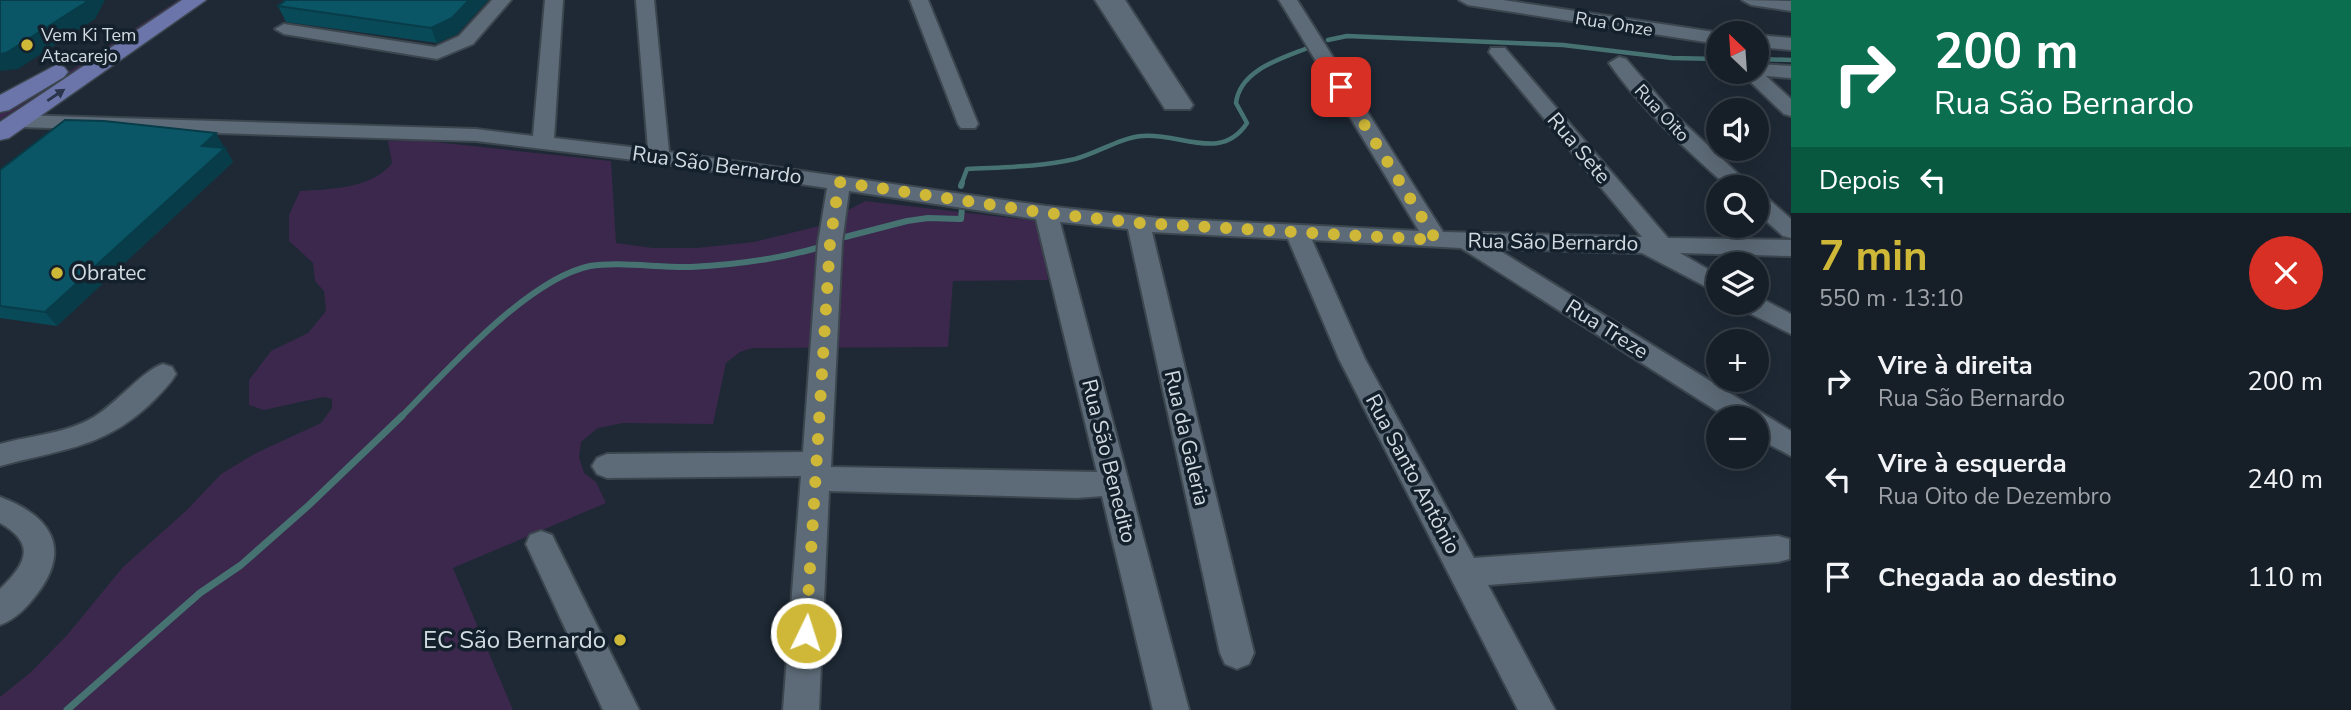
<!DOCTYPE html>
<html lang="pt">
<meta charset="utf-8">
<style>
:root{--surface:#161f28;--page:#1f2730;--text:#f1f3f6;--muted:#9ea2a8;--line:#353d45;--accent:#cfb837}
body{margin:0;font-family:"Nunito Sans",sans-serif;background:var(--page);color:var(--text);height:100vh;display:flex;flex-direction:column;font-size:26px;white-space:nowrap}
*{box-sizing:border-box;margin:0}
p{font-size:23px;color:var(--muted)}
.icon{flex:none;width:38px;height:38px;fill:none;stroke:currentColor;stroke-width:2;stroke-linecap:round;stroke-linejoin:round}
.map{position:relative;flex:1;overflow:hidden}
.drawer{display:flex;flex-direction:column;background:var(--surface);width:560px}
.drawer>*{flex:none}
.top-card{background:#0b6e4f;color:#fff;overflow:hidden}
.needle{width:46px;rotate:335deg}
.controls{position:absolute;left:1706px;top:21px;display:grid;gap:14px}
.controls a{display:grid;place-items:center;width:63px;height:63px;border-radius:50%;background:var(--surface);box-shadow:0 7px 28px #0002,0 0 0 2px var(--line);font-size:35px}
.pin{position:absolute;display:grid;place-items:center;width:60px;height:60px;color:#fff;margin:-30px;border-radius:14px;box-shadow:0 4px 10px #0006}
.me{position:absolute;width:77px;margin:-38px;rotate:4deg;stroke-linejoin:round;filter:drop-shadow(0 0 5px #0008)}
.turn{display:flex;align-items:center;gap:24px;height:147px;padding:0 28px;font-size:32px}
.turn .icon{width:91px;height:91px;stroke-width:2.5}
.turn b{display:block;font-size:49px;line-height:60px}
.then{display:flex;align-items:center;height:66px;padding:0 28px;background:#0003;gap:14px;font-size:26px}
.round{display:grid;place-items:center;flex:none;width:74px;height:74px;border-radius:37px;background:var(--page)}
.head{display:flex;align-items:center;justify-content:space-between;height:119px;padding:0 28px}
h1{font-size:42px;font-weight:700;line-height:52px;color:var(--accent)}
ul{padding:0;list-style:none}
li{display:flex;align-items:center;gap:21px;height:98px;padding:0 28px}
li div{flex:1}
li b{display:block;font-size:26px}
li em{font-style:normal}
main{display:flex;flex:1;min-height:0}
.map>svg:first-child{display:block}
.green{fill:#3b284c}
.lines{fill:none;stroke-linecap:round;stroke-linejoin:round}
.stream-far2{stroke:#467272;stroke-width:4.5}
.stream-far1{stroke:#467272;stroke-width:6}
.stream{stroke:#467272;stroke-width:7}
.minor-casing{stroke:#3c464f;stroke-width:4}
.major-casing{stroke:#3c464f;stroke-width:3}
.minor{fill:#5d6b78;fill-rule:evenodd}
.major{fill:#6b75aa;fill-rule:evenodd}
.wall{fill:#094a59}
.shaded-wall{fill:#073c48}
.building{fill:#0a5667;stroke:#073c48;stroke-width:2}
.oneway{fill:#2a354b}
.route{stroke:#cfb837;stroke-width:12;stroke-dasharray:0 21.6}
.poi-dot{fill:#cfb837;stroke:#14202b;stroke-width:2.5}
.labels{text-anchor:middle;stroke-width:7;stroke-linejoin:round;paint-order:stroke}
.far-street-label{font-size:18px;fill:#d2dae1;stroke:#14202b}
.far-poi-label{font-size:18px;fill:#d2dae1;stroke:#14202b;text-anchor:start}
.street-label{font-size:21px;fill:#d2dae1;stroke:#14202b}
.poi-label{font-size:21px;fill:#d2dae1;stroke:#14202b;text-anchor:start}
.near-poi-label{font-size:24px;fill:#d2dae1;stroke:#14202b;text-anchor:end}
</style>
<main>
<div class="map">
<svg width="1791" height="710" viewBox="0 0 1791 710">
<rect width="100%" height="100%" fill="#1e2935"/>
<g class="green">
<path d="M178,0h6l-184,120v-7l58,-34z"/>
<path d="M416,140l195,21 5,82 37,5h43l58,-6 65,-16 46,-25 173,20 10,59 -95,1 -5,66 -196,1 -12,4 -14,11 -13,61 -90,-1 -25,5 -17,14 -2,15 5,16 12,9 10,21 -153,65 60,142h-513v-13l30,-24 38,-39 55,-67 64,-57 34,-36 35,-21 65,-30 11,-15v-9l-9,-2 -59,13 -15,-5v-25l22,-29 37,-18 18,-22 -2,-20 -9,-10 -2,-18 -24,-22v-26l11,-24c30,-2 72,-2 92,-28l-4,-22z"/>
</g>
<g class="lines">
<g class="stream-far2">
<path d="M1328,40l19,-4 216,9 109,13 46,1"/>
<path d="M1757,59l34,1"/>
<path d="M961,185l6,-16c36,-2 73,-2 108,-10 23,-6 44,-21 67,-23 37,-4 79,27 105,-13l-11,-20c4,-34 47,-45 74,-56"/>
</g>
<g class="stream-far1">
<path d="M961,186l1,-3"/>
<path d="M845,237l62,-16 21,-3 33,1 1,-11"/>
<path d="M400,418c45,-45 127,-139 190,-152 30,-5 69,2 101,1 41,-2 87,-8 126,-19"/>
</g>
<path class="stream" d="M67,710l133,-117 41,-28 68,-60 93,-89"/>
<g class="minor-casing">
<g id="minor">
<path d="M492,0h19l-38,44 -36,15 -153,-25 -9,-5 9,-5 151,23 24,-11z"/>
<path d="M545,0h18l-9,138 94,11 -12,-149h18l15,152 377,54 112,12 261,13 -140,-231h18l146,232 199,5 -153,-185 2,-4h14l163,190 123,2v16l-111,-3 38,22v18l-76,-40 -145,-4 294,182v25l-34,-18v-20h-29l-267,-170 -149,-8 53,119 109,199 304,-22 11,3v20l-11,3 -290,23 67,125h-37l-179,-351 -51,-120 -136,-7 102,421 -5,11 -12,5 -12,-5 -5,-11 -92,-424 -68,-7 129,488h-36l-51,-214 -25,2 -248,-7 -10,219h-36l18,-234 -194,2 -10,-4 -5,-8 5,-8 10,-4 196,-2 15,-209 9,-55 -168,-25 -183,-22 -457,-14 -7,-2 -3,-4 3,-4 7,-2 457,14 57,7zM849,191l187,28 61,253 -266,-5 11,-224z"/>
<path d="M910,0h18l50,124 -3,4h-14l-3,-4z"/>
<path d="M1095,0h30l68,105 -3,4h-25z"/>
<path d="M1459,0h44l218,33h-3v11l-250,-39z"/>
<path d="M1742,0l49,1v10l-40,-6z"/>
<path d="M1757,35l34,3v12l-34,-3z"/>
<path d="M1619,57l7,2 43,50 83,78h-24c-42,-38 -86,-77 -119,-124z"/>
<path d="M1757,64l34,2v12l-25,-2 25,23v17l-7,-2 -44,-42h17z"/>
<path d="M1757,194l8,2 26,23v19l-8,-2 -26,-23z"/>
<path d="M1757,296l34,18v20l-50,-25 -3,-6h19z"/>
<path d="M163,364l9,3 4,7c-7,12 -18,22 -28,32 -47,43 -91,44 -148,60v-22c32,-9 65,-10 94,-27 22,-13 49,-47 69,-53z"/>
<path d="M0,497c49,18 73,50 37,97 -10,13 -21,25 -37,31v-36c26,-25 37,-45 0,-66z"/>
<path d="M541,531l11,4 87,175h-36l-77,-166 4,-9z"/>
</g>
</g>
<g class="major-casing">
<g id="major">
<path d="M182,0h24l-197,138 -9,2v-18z"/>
<path d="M56,65l8,2 4,5 -4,5 -55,33 -9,2v-17z"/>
</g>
</g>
<use href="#minor" class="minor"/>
<use href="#major" class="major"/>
</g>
<g class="wall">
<path d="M488,0l-31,34 -20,9 -151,-21 -8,-16z"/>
<path d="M224,147v1h1l8,14 -176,164 -57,-8v-148z"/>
</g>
<g class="shaded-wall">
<path d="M87,0h18l-10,19 -77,50 -18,2v-17z"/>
<path d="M469,0h19l-31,34 -20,9 -6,-15z"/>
<path d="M216,133l8,14 -13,13 -9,-14z"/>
<path d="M225,148l8,14 -176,164 -12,-14z"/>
</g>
<g class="building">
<path d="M0,0h87l-2,3 -79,50 -6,1z"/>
<path d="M286,0h183l-17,18 -21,10 -153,-22z"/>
<path d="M65,120l39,1 112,12 -14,13 23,2 -180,164 -45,-6v-136z"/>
</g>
<defs><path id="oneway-solid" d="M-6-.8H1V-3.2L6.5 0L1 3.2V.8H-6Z" transform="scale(1.75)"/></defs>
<use class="oneway" href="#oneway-solid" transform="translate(56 95) rotate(-34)"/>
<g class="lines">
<path class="route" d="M806,633l24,-390 9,-61 207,31 92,10 298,17 -95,-153"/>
</g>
<g class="poi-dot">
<circle cx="27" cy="45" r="7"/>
<circle cx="57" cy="273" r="7"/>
<circle cx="620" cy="640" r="7"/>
</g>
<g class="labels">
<g class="far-street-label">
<text transform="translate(1614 24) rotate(9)" y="6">Rua Onze</text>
<text transform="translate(1662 113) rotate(47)" y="6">Rua Oito</text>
</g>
<g class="far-poi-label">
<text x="41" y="41">Vem Ki Tem<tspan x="41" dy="21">Atacarejo</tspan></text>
</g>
<g class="street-label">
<text transform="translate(1579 148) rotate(50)" y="7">Rua Sete</text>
<text transform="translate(717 165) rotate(8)" y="7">Rua São Bernardo</text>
<text transform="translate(1553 242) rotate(1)" y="7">Rua São Bernardo</text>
<text transform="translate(1607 329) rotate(32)" y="7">Rua Treze</text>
<text transform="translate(1187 438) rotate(77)" y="7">Rua da Galeria</text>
<text transform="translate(1109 461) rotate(76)" y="7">Rua São Benedito</text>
<text transform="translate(1413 474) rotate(62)" y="7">Rua Santo Antônio</text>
</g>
<g class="poi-label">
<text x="71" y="280">Obratec</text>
</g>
<g class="near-poi-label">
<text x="606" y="648">EC São Bernardo</text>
</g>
</g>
</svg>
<div class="controls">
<a><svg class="needle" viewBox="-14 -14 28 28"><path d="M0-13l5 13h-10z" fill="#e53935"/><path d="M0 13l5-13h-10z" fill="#9ea2a8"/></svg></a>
<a><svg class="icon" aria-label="sound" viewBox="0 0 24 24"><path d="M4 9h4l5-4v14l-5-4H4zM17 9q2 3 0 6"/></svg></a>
<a><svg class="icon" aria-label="search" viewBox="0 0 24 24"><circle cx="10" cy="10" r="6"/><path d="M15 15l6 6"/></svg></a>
<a><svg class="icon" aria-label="layers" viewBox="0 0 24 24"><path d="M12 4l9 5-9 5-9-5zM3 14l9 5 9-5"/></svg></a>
<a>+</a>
<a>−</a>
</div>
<div class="pin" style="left:1341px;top:87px;background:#d93025"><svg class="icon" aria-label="arrive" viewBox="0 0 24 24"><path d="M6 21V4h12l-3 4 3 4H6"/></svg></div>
<svg class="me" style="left:806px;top:633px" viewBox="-20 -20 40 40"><circle r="17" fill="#cfb837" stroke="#fff" stroke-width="3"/><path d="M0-11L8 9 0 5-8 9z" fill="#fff"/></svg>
</div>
<section class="drawer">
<div class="top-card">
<div class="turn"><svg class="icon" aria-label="right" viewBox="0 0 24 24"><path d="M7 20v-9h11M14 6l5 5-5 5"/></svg><div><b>200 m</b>Rua São Bernardo</div></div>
<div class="then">Depois<svg class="icon" aria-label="left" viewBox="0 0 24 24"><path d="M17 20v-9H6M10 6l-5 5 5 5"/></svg></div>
</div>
<div class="head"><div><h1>7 min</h1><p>550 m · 13:10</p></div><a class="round" style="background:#d93025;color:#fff"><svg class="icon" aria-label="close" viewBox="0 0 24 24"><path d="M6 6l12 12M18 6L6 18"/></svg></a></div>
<ul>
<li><svg class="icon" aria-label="right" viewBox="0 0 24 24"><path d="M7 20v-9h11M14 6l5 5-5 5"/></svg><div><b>Vire à direita</b><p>Rua São Bernardo</p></div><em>200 m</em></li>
<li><svg class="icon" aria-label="left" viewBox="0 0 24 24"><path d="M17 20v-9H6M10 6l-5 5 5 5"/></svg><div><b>Vire à esquerda</b><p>Rua Oito de Dezembro</p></div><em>240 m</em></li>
<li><svg class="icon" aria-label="arrive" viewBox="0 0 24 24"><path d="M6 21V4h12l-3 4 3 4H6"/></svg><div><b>Chegada ao destino</b></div><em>110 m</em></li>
</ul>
</section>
</main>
